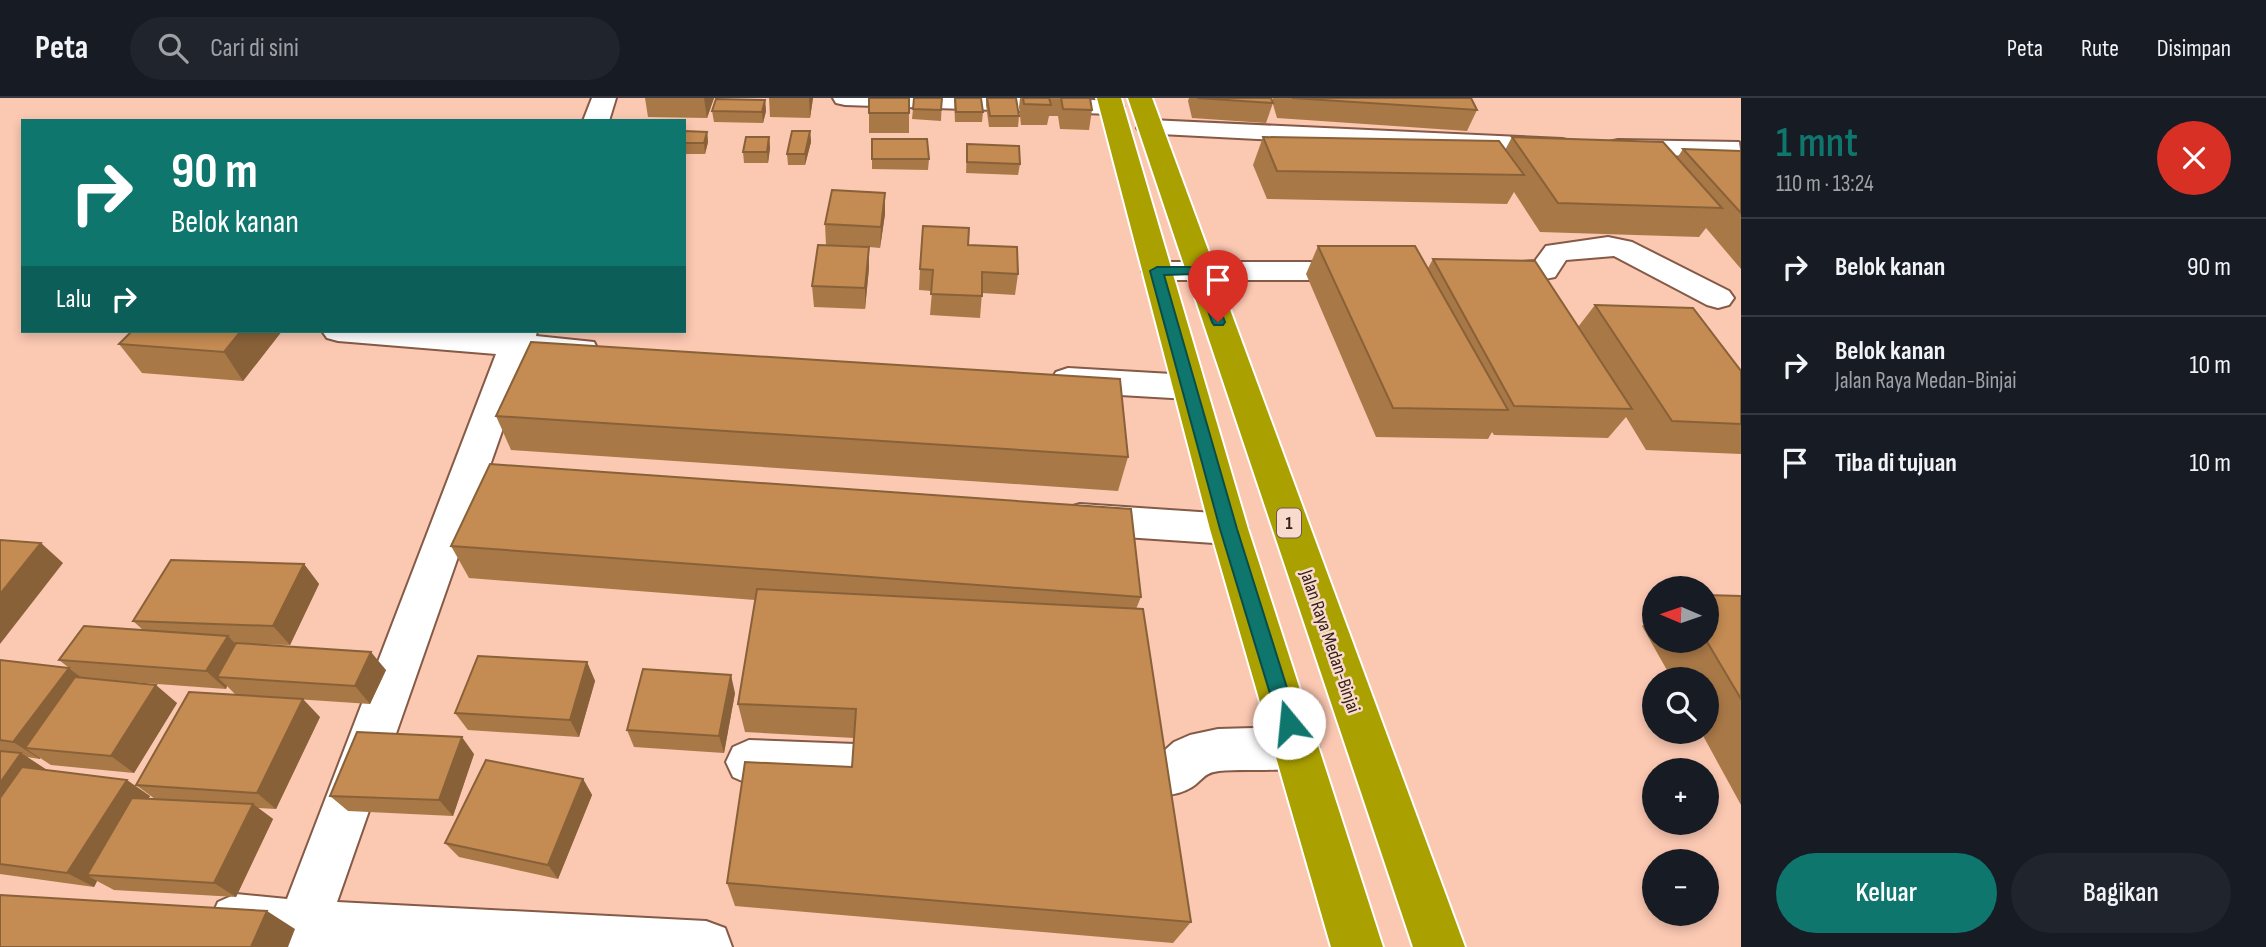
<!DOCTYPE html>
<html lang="id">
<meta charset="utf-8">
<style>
:root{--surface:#171b24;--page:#20242c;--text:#f1f3f6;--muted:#9ea1a6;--line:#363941;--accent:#0f766e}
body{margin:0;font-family:"Sofia Sans Condensed",sans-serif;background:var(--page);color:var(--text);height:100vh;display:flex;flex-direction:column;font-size:26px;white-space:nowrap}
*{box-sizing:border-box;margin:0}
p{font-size:23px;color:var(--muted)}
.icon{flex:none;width:38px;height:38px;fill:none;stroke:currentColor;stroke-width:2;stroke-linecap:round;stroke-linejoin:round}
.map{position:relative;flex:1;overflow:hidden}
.drawer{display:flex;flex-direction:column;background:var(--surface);width:525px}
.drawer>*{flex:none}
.guide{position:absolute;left:21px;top:21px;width:665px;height:214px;border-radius:0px;box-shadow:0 4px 10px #0003;background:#0f766e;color:#fff;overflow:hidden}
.needle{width:46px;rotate:272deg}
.controls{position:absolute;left:1642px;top:478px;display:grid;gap:14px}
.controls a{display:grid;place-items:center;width:77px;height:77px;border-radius:50%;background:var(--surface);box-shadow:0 4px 10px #0003;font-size:35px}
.pin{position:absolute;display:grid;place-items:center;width:60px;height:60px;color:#fff;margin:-72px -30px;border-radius:50% 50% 50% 0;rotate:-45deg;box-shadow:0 0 7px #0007}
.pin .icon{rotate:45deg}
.me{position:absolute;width:77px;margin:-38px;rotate:343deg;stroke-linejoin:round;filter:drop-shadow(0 0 5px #0008)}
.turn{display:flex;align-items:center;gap:24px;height:147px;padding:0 35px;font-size:32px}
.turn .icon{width:91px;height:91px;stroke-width:2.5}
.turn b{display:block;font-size:49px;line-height:60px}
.then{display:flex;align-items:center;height:66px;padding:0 35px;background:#0003;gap:14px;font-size:26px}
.round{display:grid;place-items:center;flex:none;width:74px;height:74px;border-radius:37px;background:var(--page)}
.overview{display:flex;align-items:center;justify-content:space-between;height:119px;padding:0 35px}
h1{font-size:42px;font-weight:600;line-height:52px;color:var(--accent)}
.button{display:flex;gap:14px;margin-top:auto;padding:14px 35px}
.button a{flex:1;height:80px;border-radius:42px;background:var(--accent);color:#fff;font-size:28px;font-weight:600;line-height:80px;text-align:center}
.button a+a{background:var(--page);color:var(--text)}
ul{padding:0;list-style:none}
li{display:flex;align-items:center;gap:21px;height:98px;padding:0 35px;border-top:2px solid var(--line)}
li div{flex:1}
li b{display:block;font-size:26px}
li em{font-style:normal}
header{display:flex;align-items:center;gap:42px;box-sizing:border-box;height:98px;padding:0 35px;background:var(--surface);border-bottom:2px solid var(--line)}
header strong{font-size:33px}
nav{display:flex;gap:38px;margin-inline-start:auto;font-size:24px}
.search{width:490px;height:63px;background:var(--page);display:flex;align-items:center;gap:18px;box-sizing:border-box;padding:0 24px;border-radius:38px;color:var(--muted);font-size:26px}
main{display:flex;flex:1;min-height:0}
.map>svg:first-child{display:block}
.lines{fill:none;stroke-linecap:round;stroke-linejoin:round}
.minor-casing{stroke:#855a46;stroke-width:4}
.highway-casing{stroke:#fff;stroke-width:4}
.minor{fill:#fff;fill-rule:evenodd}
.highway{fill:#aaa000;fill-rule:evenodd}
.wall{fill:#a97847}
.shaded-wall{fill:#896139}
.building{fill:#c48b52;stroke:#896139;stroke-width:2}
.route{fill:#0f766e;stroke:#0a4d48;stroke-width:2}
.labels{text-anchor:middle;stroke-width:5;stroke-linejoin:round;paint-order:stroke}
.shield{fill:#f9dbcd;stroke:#6f594f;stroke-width:2}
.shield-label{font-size:18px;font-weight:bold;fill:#342119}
.street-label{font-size:19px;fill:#342119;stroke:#f9dbcd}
</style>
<header>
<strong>Peta</strong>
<div class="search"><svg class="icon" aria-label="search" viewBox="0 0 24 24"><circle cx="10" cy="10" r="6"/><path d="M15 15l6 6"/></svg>Cari di sini</div>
<nav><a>Peta</a><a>Rute</a><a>Disimpan</a></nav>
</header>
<main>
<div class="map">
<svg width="1741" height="849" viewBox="0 0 1741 849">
<rect width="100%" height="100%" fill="#fbc8b2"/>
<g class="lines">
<g class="minor-casing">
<g id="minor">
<path d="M592,0h24l-7,23h-26z"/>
<path d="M833,0h233l55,4 3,5 -3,5 -9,2 -267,-9 -9,-2z"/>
<path d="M1150,22l412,19 9,2 4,6 -4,6 -9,2 -421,-22 -4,-5 4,-5z"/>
<path d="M1618,42l121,2 2,15 -132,-3 -4,-6 4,-6z"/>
<path d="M1608,139l24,5 97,49 5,7 -5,7 -11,3 -11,-3 -93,-49 -48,4 -11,17c-23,5 -53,7 -76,2l-4,-7 4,-7 56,-4 11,-15z"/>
<path d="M1157,164h203l11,2 4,7 -4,7 -11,2h-203l-11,-2 -4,-7 4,-7z"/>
<path d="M322,233l182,2 1,-2h32l-1,5 58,6 4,8 -4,8 -12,3 -54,-4 -191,545 369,19 19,7 7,19h-482l-14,-1 -18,-8 -8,-18 8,-18 18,-8 51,5 209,-545 -158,-13 -11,-3z"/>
<path d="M1068,270l121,7 12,4 5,8 -5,8 -12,4 -121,-7 -12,-4 -5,-8 5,-8z"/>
<path d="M1080,406l149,10 14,4 5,11 -5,11 -14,4 -149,-10 -14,-4 -5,-11 5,-11z"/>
<path d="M1296,629l16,6 7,15 -7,15c-30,11 -61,5 -93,8 -16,2 -16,9 -27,16 -18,11 -40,10 -59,3l-6,-16 6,-16 17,-6 15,-2 9,-8 16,-7 28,-6z"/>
<path d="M749,642l106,4 16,7 7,15 -7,15 -16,7 -106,-4 -16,-7 -7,-15 7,-15z"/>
</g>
</g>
<g class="highway-casing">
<g id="highway">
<path d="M1097,0h24l127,431 135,418h-52l-121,-418z"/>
<path d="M1128,0h24l313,849h-52z"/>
</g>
</g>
<use href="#minor" class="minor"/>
<use href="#highway" class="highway"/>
</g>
<g class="wall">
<path d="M645,0h69l-7,20 -59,-1z"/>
<path d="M769,0h44l-3,20 -40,-1z"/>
<path d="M869,0l40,15v20h-40z"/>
<path d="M942,0l-1,23 -29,-2 1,-10z"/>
<path d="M954,0h27l2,14 -1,10h-27z"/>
<path d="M986,0h30l3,18 -1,11h-29l-3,-22z"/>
<path d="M1020,0h70l2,12 -3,20 -29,-1 -2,-13h-9l-2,9h-26l-2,-18z"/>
<path d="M1189,0h82l2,5 -7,20 -74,-5 -4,-17z"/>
<path d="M1273,0h198l6,12 -10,21 -190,-13 -5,-17z"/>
<path d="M765,2l1,11 -3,12 -49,-1 -2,-11z"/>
<path d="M684,33l23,1 1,10 -3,12h-21z"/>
<path d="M810,33l1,11 -6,23h-17l-1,-11z"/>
<path d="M769,39l1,11 -2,15h-24l-1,-11z"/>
<path d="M1263,39l242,13 7,-13 165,21 6,-9 58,2v118l-35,-41 -7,9 -159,-5 -26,-40 -7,12 -240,-5 -14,-34z"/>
<path d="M872,41l57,20 -1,11 -56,-1z"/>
<path d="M967,46l53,20 -2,11 -52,-2z"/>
<path d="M885,116l-5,34 -11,-1v21l-4,41 -51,-2 -2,-21 46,-40 -32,-1 -1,-21z"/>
<path d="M968,147l50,29 -3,21 -33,-2 -2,25 -50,-3 2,-24 -13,-1 1,-21z"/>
<path d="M1318,148l110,22 5,-9 145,68 17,-22 146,66v83l-95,-4 -20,-33 -18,21 -114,-3 -2,-3 -4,7 -112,-2 -70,-163z"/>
<path d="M132,233h150l-39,50 -101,-8 -23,-29z"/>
<path d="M496,318l632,41 -10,34 -607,-41z"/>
<path d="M451,448l690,51 -5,12 55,313 -18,21 -438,-37 -8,-23 125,-116 2,-29 -109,-6 -7,-28 17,-104 -286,-22z"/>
<path d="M304,466l15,20 -29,61 -42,-1 138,26 -16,34 -134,-9 -9,-9 -1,3 -137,-10 88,24 -43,70 -83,-8 -11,-7v1l-13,-2 20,13 103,26 -1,2 6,1 -19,-14 184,-68 -44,92 -18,-1 15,11 -37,78 -122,-7 -17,-9 -3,6 -94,-13v-214l69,8 13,10 -23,-18 84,-30 -10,-9z"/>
<path d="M1741,498v209l-40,-73h5v-53h-34l-30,-53 12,-10v24h52z"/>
<path d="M587,564l8,19 -16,56 -111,-7 -13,-17z"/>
<path d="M735,595l-11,60 -90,-6 -7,-17z"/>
<path d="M474,656l-21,62 -105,-5 -18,-15z"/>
<path d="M583,681l9,16 -34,84 -99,-22 -14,-14z"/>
</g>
<g class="shaded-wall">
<path d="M704,0h10l-7,20z"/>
<path d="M809,0h4l-3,20z"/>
<path d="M765,2l1,11 -3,12 -1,-11z"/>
<path d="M810,33l1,11 -6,23v-11z"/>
<path d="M707,34l1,10 -3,12 -1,-11z"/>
<path d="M769,39l1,11 -2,15 -1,-11z"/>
<path d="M885,95v21l-5,34 1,-21z"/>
<path d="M869,149v21l-4,41v-21z"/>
<path d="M241,233h41l-39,50 -19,-29z"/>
<path d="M41,445l22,20 -63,81v-50z"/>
<path d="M304,466l15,20 -29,61 -17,-19z"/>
<path d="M228,538l18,19 -29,22 10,9 -1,3 -20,-18z"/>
<path d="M371,554l15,18 -16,34 -15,-18z"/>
<path d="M587,564l8,19 -16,56 -9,-17z"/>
<path d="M69,570l23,18 -67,62 15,10v1l-27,-17z"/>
<path d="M731,577l4,18 -11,60 -5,-17z"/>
<path d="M156,587l21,18 -43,70 -23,-17z"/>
<path d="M303,601l17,18 -44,92 -19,-16z"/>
<path d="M462,639l12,17 -21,62 -14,-16z"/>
<path d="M21,655l26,17 -47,70v-57z"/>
<path d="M583,681l9,16 -34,84 -10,-14z"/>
<path d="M127,682l23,16 -50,80 -13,-1 10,6 -3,6 -27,-14z"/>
<path d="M253,706l20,15 -37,78 -22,-14z"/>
<path d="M267,813l28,18 -7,18h-37z"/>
</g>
<g class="building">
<rect x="869" y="0" width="40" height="15"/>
<path d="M914,0h28l-1,12 -28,-1z"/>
<path d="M955,0h26l2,14h-27z"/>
<path d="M987,0h29l3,18h-29z"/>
<path d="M1023,0h26l2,7 -27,-1z"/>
<path d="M1061,0h29l2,12 -29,-1z"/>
<path d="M1197,0h74l2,5z"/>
<path d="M1292,0h179l6,12z"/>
<path d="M716,1l49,1 -3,12 -50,-1z"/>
<path d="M684,33l23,1 -3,11h-20z"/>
<path d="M792,33h18l-5,23h-18z"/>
<path d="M746,39h23l-2,15h-24z"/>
<path d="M1263,39l236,4 25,34 -247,-4z"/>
<path d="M1512,39l151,5 59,66 -164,-5z"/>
<path d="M872,41h55l2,20h-57z"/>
<path d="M967,46l52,2 1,18 -53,-2z"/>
<path d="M1683,51l58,2v62z"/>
<path d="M832,92l53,3 -4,34 -56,-3z"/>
<path d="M923,128l46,2 -1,17 49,2 1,27 -36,-2v24l-51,-2 2,-24 -13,-1z"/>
<path d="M818,147l51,2 -4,41 -53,-2z"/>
<path d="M1318,148h97l93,164 -115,-2z"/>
<path d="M1433,161l102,2 97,148 -118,-3z"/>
<path d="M1595,207l98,3 48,63v53l-69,-3z"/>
<path d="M132,233h109l-17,21 -105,-8z"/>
<path d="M531,244l589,37 8,78 -632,-41z"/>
<path d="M490,366l641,45 10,88 -690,-51z"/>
<path d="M0,442l41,3 -41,51z"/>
<path d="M171,462l133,4 -31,62 -140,-5z"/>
<path d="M757,491l386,20 48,313 -464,-39 18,-121 107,5 4,-58 -118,-5z"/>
<path d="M1706,497l35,1v103l-35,-59z"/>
<path d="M84,528l144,10 -22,35 -147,-11z"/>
<path d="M236,545l135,9 -16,34 -138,-9z"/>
<path d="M478,558l109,6 -17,58 -115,-7z"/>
<path d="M0,562l69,8 -56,74 -13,-2z"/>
<path d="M643,571l88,6 -12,61 -92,-6z"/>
<path d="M75,579l81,8 -45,71 -86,-8z"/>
<path d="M189,594l114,7 -46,94 -121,-8z"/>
<path d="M357,634l105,5 -23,63 -109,-4z"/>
<path d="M0,653l21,2 -21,30z"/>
<path d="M486,662l97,19 -35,86 -103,-22z"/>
<path d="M22,669l105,13 -60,93 -67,-9v-66z"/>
<path d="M132,700l121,6 -39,79 -127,-8z"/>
<path d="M0,797l267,16 -16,36h-251z"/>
</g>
<path class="route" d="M1200,169l6,3 19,52 -2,3h-9l-2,-3 -17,-48 -31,1 73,254 61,194 -3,6 -6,3 -7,-3 -3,-6 -59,-194 -70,-258 7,-4z"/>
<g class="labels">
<rect class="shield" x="1277" y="410.5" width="24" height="29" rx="5"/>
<g class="shield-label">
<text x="1289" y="431">1</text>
</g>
<g class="street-label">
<text transform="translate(1331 543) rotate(71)" y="7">Jalan Raya Medan-Binjai</text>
</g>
</g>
</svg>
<div class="controls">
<a><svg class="needle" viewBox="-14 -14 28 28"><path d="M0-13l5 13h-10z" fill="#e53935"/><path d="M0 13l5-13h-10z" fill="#9ea1a6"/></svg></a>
<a><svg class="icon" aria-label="search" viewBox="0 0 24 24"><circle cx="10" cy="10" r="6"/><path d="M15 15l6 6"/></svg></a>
<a>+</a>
<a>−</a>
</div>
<div class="pin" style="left:1218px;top:224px;background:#d93025"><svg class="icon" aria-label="arrive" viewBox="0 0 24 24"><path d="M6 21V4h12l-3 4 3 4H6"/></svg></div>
<svg class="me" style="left:1289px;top:625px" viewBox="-20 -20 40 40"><circle r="19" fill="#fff"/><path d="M0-13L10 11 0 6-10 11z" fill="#0f766e"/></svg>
<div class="guide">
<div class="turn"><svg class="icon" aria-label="right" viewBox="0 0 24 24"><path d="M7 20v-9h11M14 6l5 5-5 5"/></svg><div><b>90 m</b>Belok kanan</div></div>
<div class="then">Lalu<svg class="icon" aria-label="right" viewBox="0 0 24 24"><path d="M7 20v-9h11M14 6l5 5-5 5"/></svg></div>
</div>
</div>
<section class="drawer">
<div class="overview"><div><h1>1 mnt</h1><p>110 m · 13:24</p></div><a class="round" style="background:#d93025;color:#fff"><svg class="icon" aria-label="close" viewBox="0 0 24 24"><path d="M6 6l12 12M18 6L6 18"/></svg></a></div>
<ul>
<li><svg class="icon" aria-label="right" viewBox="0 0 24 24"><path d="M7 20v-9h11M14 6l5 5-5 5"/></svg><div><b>Belok kanan</b></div><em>90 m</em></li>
<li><svg class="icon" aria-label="right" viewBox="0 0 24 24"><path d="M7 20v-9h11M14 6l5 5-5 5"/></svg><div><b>Belok kanan</b><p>Jalan Raya Medan-Binjai</p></div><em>10 m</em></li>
<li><svg class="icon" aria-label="arrive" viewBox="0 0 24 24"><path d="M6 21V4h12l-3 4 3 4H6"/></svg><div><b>Tiba di tujuan</b></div><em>10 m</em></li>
</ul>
<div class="button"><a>Keluar</a><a>Bagikan</a></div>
</section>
</main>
